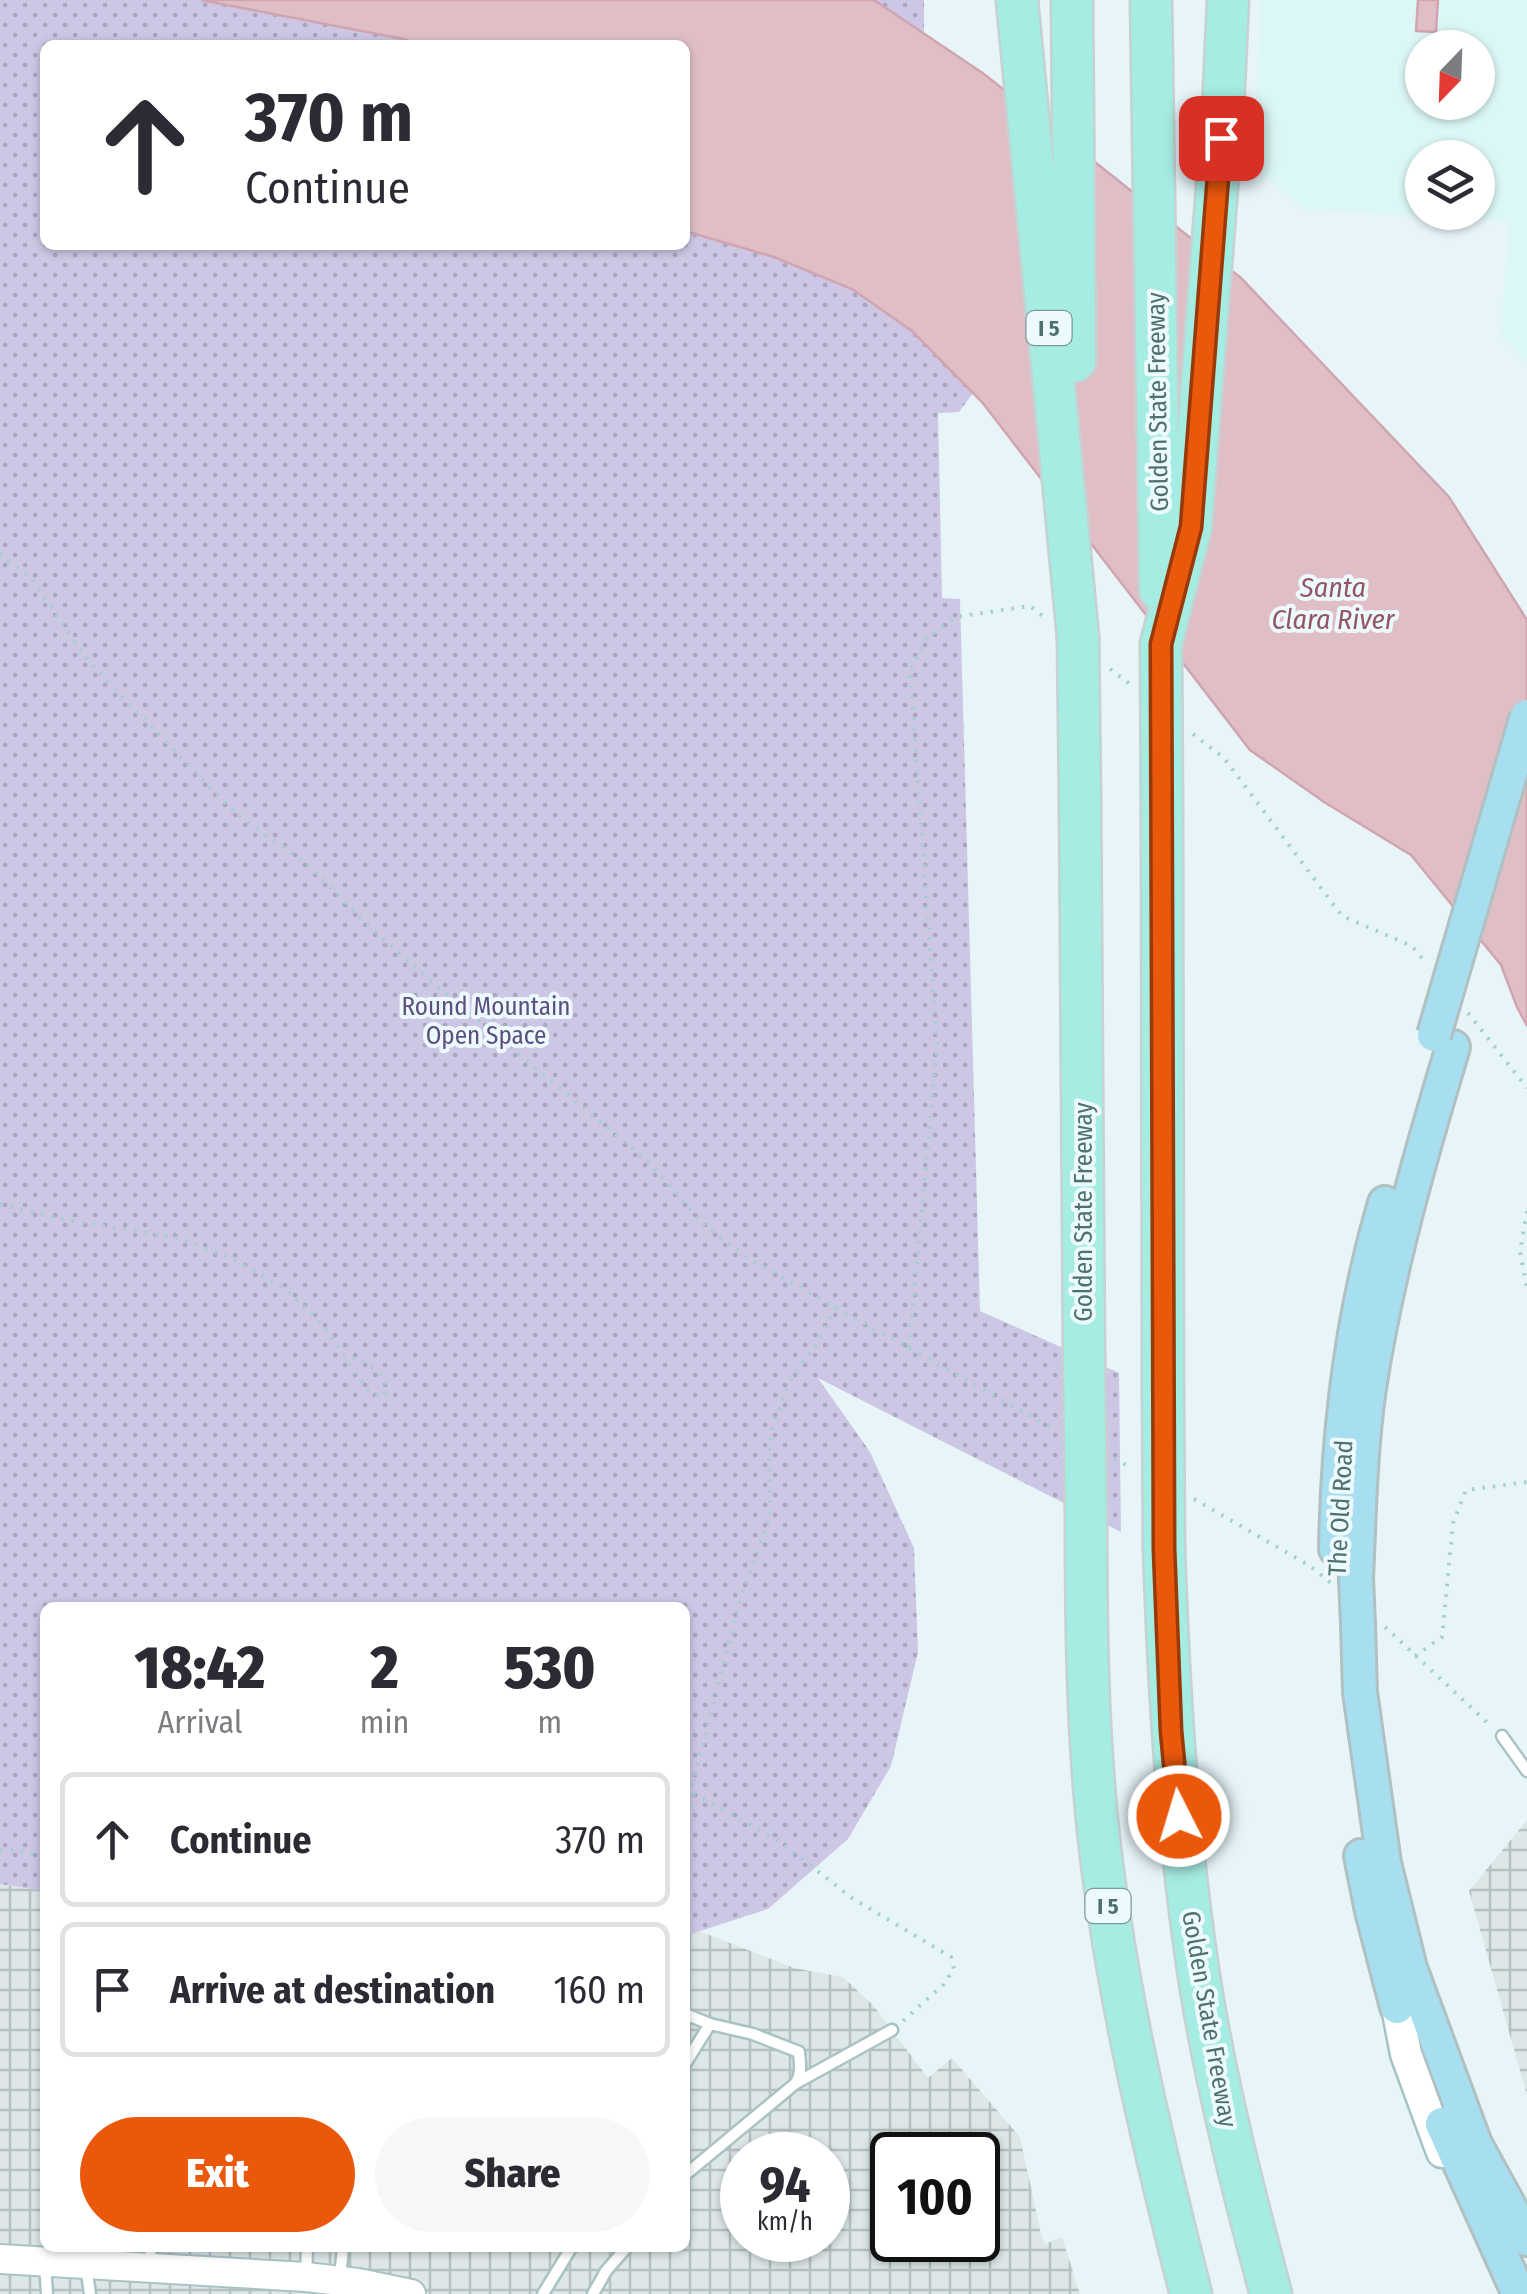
<!DOCTYPE html>
<style>
:root{--surface:#fff;--page:#f7f7f7;--text:#2b2b33;--muted:#7c7c81;--line:#e1e1e2;--accent:#ea580c}
body{margin:0;font-family:"Fira Sans Condensed",sans-serif;background:var(--page);color:var(--text);height:100vh;display:flex;flex-direction:column;font-size:38px;white-space:nowrap}
*{box-sizing:border-box;margin:0}
p{font-size:32px;color:var(--muted)}
.icon{flex:none;width:55px;height:55px;fill:none;stroke:currentColor;stroke-width:2;stroke-linecap:round;stroke-linejoin:round}
.map{position:relative;flex:1;overflow:hidden}
.drawer{position:absolute;left:40px;top:1602px;width:650px;height:650px;display:flex;flex-direction:column;background:var(--surface);border-radius:15px;box-shadow:0 2px 8px #0004}
.drawer>*{flex:none}
.top-card{position:absolute;left:40px;top:40px;width:650px;height:210px;border-radius:15px;box-shadow:0 2px 8px #0004;background:#fff;color:var(--text);overflow:hidden}
.needle{width:65px;rotate:203deg}
.controls{position:absolute;left:1405px;top:30px;display:grid;gap:20px}
.controls a{display:grid;place-items:center;width:90px;height:90px;border-radius:50%;background:var(--surface);box-shadow:0 2px 8px #0004;font-size:50px}
.speed{position:absolute;left:720px;top:2132px;display:flex;gap:20px;font-size:50px;font-weight:700;text-align:center}
.speed>*{display:grid;place-content:center;width:130px;height:130px;border-radius:50%;background:var(--surface);box-shadow:0 2px 8px #0004;line-height:1}
.speed small{font-size:25px;font-weight:400}
.speed .limit{border:5px solid #111;border-radius:15px;background:#fff;color:#111}
.pin{position:absolute;display:grid;place-items:center;width:85px;height:85px;color:#fff;margin:-42px;border-radius:20px;box-shadow:0 5px 15px #0006}
.me{position:absolute;width:110px;margin:-55px;rotate:355deg;stroke-linejoin:round;filter:drop-shadow(0 0 8px #0008)}
.turn{display:flex;align-items:center;gap:35px;height:210px;padding:0 40px;font-size:45px}
.turn .icon{width:130px;height:130px;stroke-width:2.5}
.turn b{display:block;font-size:70px;line-height:85px}
.eta{display:flex;justify-content:space-evenly;align-items:center;height:170px;text-align:center}
.eta b{font-size:60px;font-weight:800;line-height:70px}
.cta{display:flex;gap:20px;margin-top:auto;padding:20px 40px}
.cta a{flex:1;height:115px;border-radius:60px;background:var(--accent);color:#fff;font-size:40px;font-weight:800;line-height:115px;text-align:center}
.cta a+a{background:var(--page);color:var(--text)}
ul{padding:0;list-style:none}
li{display:flex;align-items:center;gap:30px;height:135px;margin:0 20px 15px;padding:0 20px;border:5px solid var(--line);border-radius:15px}
li div{flex:1}
li b{display:block;font-size:38px}
li em{font-style:normal}
.map>svg:first-child{display:block}
.commercial{fill:#dcf8f6;fill-rule:evenodd}
.industrial{fill:url(#industrial-grid);fill-rule:evenodd}
.park{fill:url(#park-dots);fill-rule:evenodd}
.water{fill:#e0bec6;stroke:#d1a5af;stroke-width:2.5}
.lines{fill:none;stroke-linecap:round;stroke-linejoin:round}
.service-casing{stroke:#a9c3c4;stroke-width:15}
.tertiary-casing{stroke:#a9c3c4;stroke-width:32}
.secondary-casing{stroke:#a5c3c5;stroke-width:35}
.primary-casing{stroke:#b1c0c0;stroke-width:38}
.motorway-casing{stroke:#c6d1d1;stroke-width:45}
.path{stroke:#a5d0d0;stroke-width:4;stroke-dasharray:2.5 8;stroke-linecap:butt}
.service{stroke:#fff;stroke-width:10}
.tertiary{stroke:#fff;stroke-width:28}
.secondary{stroke:#fff;stroke-width:30}
.primary{stroke:#a7def0;stroke-width:32}
.motorway{stroke:#a5ece3;stroke-width:40}
.primary-bridge-casing{stroke:#b1c0c0;stroke-width:38;stroke-linecap:butt}
.motorway-bridge-casing{stroke:#c6d1d1;stroke-width:45;stroke-linecap:butt}
.primary-bridge{stroke:#a7def0;stroke-width:32}
.motorway-bridge{stroke:#a5ece3;stroke-width:40}
.route-casing{stroke:#983908;stroke-width:25}
.route{stroke:#ea580c;stroke-width:18}
.labels{text-anchor:middle;stroke-width:8;stroke-linejoin:round;paint-order:stroke}
.shield{fill:#ecf9fd;stroke:#7d999a;stroke-width:2.5}
.shield-label{font-size:22px;font-weight:bold;fill:#4e706f}
.street-label{font-size:25px;fill:#4e706f;stroke:#ecf9fd}
.park-label{font-size:25px;fill:#5e4e7f;stroke:#ecf9fd}
.water-label{font-size:28px;font-style:italic;fill:#945563;stroke:#ecf9fd}
</style>
<div class="map">
<svg width="1527" height="2294" viewBox="0 0 1527 2294">
<defs>
<pattern id="industrial-grid" width="8" height="8" patternUnits="userSpaceOnUse" patternTransform="scale(2.5)"><rect width="8" height="8" fill="#dde7e8"/><path d="M0 4h8M4 0v8" fill="none" stroke="#b5c0c0"/></pattern>
<pattern id="park-dots" width="8" height="8" patternUnits="userSpaceOnUse" patternTransform="scale(2.5)"><rect width="8" height="8" fill="#cdc7e5"/><path d="M2 2h.1M6 6h.1" fill="none" stroke="#a9a6be" stroke-width="1.8" stroke-linecap="round"/></pattern>
</defs>
<rect width="100%" height="100%" fill="#e7f5f9"/>
<path class="commercial" d="M1260,0h267v363l-26,-27 8,-114 -206,-13 -49,-44zM1422,48h56v54h-56zM1422,158h56v54h-56z"/>
<g class="industrial">
<path d="M1527,1820v275l-58,-204z"/>
<path d="M0,1884l45,7v357h640v-312l14,-5 95,37 49,9 30,28 55,73 24,-20 68,79 21,97 4,10 17,-7 18,57h-1080zM742,2155h86v85h-86zM892,2155h86v85h-86z"/>
</g>
<path class="park" d="M0,0h924v109l66,261 -31,42 -21,1 4,185 18,1 20,712 139,62 2,159 -303,-154 52,74 44,96 4,104 -27,114 -43,73 -80,70 -83,27v-328h-640v283l-45,-7zM45,45h640v200h-640z"/>
<g class="water">
<path d="M201,0h673l110,74 257,204 208,219 78,123v406l-10,-19 -16,-42 -90,-110 -87,-53 -74,-52 -268,-348 -70,-71 -60,-42 -78,-32 -89,-26v-186h-267l-15,-6z"/>
<path d="M1418,0h20l-2,32 -20,-1z"/>
</g>
<g class="lines">
<g class="service-casing">
<g id="service">
<path d="M1502,1736l25,35"/>
<path d="M685,2014l25,10"/>
<path d="M685,2064l25,-40 43,10 46,18c1,11 3,21 -3,31l-111,92"/>
<path d="M796,2083l96,-53"/>
<path d="M45,2265l2,29"/>
<path d="M86,2266l4,28"/>
<path d="M149,2267l2,-19"/>
<path d="M306,2276l1,-28"/>
<path d="M340,2276l3,-28"/>
<path d="M543,2294l28,-46"/>
<path d="M593,2294l13,-23 20,-23"/>
</g>
</g>
<g class="tertiary-casing">
<path id="tertiary" d="M0,2259l306,18 52,6 53,11"/>
</g>
<g class="secondary-casing">
<path id="secondary" d="M1397,2007l9,47 36,98"/>
</g>
<g class="primary-casing">
<g id="primary">
<path d="M1336,1549c2,-116 16,-234 49,-346"/>
<path d="M1356,1578c3,-63 4,-128 13,-190 18,-116 50,-228 84,-341"/>
<path d="M1358,1624l2,68 24,171 26,105 65,176 52,95"/>
<path d="M1361,1856l11,55 25,96"/>
<path d="M1442,2124l77,170"/>
</g>
</g>
<g class="motorway-casing">
<g id="motorway">
<path d="M1017,0l61,637"/>
<path d="M1072,0l3,361"/>
<path d="M1151,0l9,590"/>
<path d="M1161,644l30,-117 32,-418 5,-109"/>
<path d="M1080,798l4,557"/>
<path d="M1162,813l1,581"/>
<path d="M1086,1510c0,107 1,214 12,320 17,157 54,311 93,464"/>
<path d="M1164,1549c5,147 14,294 37,440 17,103 43,205 70,305"/>
</g>
</g>
<g class="path">
<path d="M0,553l32,26 57,83 145,150 74,53 56,56 67,60 220,183 55,63 45,33 305,170"/>
<path d="M1110,669l20,15"/>
<path d="M1193,734l31,24 118,158 70,30 14,17"/>
<path d="M1468,1013l59,75"/>
<path d="M0,1204l67,16 111,18 53,20 53,30 37,35 50,71 13,2 3,-8c-7,-23 -22,-25 -43,-33"/>
<path d="M1527,1211l-7,41 7,36"/>
<path d="M835,1307l-18,37 -25,33 -18,45 -5,29 1,53 -2,20 -26,69 -50,193 1,7 86,48 73,57 99,59 3,12 -11,16 -40,36"/>
<path d="M909,1348l28,-302 -27,-376 17,-32 28,-21 75,-11 14,11"/>
<path d="M1114,1459l18,9"/>
<path d="M1194,1499l116,67 21,17"/>
<path d="M1385,1627l106,99"/>
<path d="M1415,1656l27,-19 11,-114 13,-33 61,-8"/>
<path d="M685,1827l8,-34"/>
<path d="M0,1850h19l26,8"/>
</g>
<use href="#service" class="service"/>
<use href="#tertiary" class="tertiary"/>
<use href="#secondary" class="secondary"/>
<use href="#primary" class="primary"/>
<use href="#motorway" class="motorway"/>
<g class="primary-bridge-casing">
<g id="primary-bridge">
<path d="M1434,1035l93,-319"/>
<path d="M1356,1578l2,46"/>
</g>
</g>
<g class="motorway-bridge-casing">
<g id="motorway-bridge">
<path d="M1078,637l2,161"/>
<path d="M1161,644l1,169"/>
<path d="M1084,1355l2,155"/>
<path d="M1163,1394l1,155"/>
</g>
</g>
<use href="#primary-bridge" class="primary-bridge"/>
<use href="#motorway-bridge" class="motorway-bridge"/>
</g>
<g class="lines">
<g class="route-casing">
<path id="route" d="M1179,1816l-8,-85 -7,-182 -3,-905 30,-117 30,-389"/>
</g>
<use href="#route" class="route"/>
</g>
<g class="labels">
<g class="shield">
<rect x="1026.5" y="311" width="45" height="34" rx="8"/>
<rect x="1085.5" y="1889" width="45" height="34" rx="8"/>
</g>
<g class="shield-label">
<text x="1049" y="336">I 5</text>
<text x="1108" y="1914">I 5</text>
</g>
<g class="street-label">
<text transform="translate(1157 402) rotate(-91)" y="9">Golden State Freeway</text>
<text transform="translate(1083 1212) rotate(-90)" y="9">Golden State Freeway</text>
<text transform="translate(1340 1508) rotate(-87)" y="9">The Old Road</text>
<text transform="translate(1210 2019) rotate(80)" y="9">Golden State Freeway</text>
</g>
<g class="park-label">
<text x="486" y="1015">Round Mountain<tspan x="486" dy="29">Open Space</tspan></text>
</g>
<g class="water-label">
<text x="1333" y="597">Santa<tspan x="1333" dy="32">Clara River</tspan></text>
</g>
</g>
</svg>
<div class="controls">
<a><svg class="needle" viewBox="-14 -14 28 28"><path d="M0-13l5 13h-10z" fill="#e53935"/><path d="M0 13l5-13h-10z" fill="#7c7c81"/></svg></a>
<a><svg class="icon" aria-label="layers" viewBox="0 0 24 24"><path d="M12 4l9 5-9 5-9-5zM3 14l9 5 9-5"/></svg></a>
</div>
<div class="speed"><div>94<small>km/h</small></div><div class="limit">100</div></div>
<div class="pin" style="left:1221px;top:138px;background:#d93025"><svg class="icon" aria-label="arrive" viewBox="0 0 24 24"><path d="M6 21V4h12l-3 4 3 4H6"/></svg></div>
<svg class="me" style="left:1179px;top:1816px" viewBox="-20 -20 40 40"><circle r="17" fill="#ea580c" stroke="#fff" stroke-width="3"/><path d="M0-11L8 9 0 5-8 9z" fill="#fff"/></svg>
<div class="top-card">
<div class="turn"><svg class="icon" aria-label="ahead" viewBox="0 0 24 24"><path d="M12 20V5M6 11l6-6 6 6"/></svg><div><b>370 m</b>Continue</div></div>
</div>
<section class="drawer">
<div class="eta">
<div><b>18:42</b><p>Arrival</p></div>
<div><b>2</b><p>min</p></div>
<div><b>530</b><p>m</p></div>
</div>
<ul>
<li><svg class="icon" aria-label="ahead" viewBox="0 0 24 24"><path d="M12 20V5M6 11l6-6 6 6"/></svg><div><b>Continue</b></div><em>370 m</em></li>
<li><svg class="icon" aria-label="arrive" viewBox="0 0 24 24"><path d="M6 21V4h12l-3 4 3 4H6"/></svg><div><b>Arrive at destination</b></div><em>160 m</em></li>
</ul>
<div class="cta"><a>Exit</a><a>Share</a></div>
</section>
</div>
